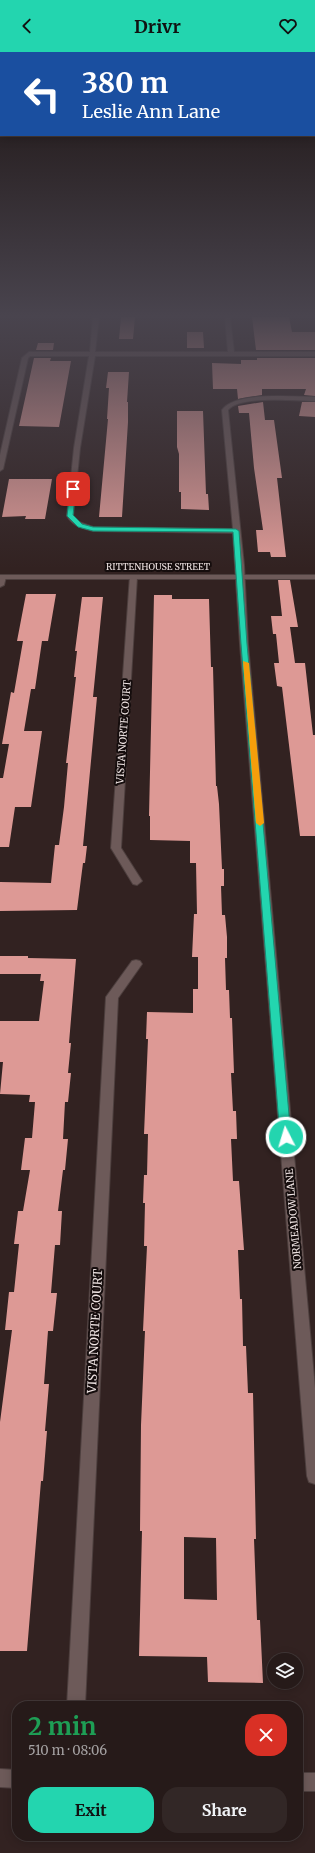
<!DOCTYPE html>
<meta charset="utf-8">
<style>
:root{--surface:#261a19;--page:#322726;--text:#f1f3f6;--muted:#a4a1a2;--line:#423838;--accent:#23d5af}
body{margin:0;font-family:Merriweather,serif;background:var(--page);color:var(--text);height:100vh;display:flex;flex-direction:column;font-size:15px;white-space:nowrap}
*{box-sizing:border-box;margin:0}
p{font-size:13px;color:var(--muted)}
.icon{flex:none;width:22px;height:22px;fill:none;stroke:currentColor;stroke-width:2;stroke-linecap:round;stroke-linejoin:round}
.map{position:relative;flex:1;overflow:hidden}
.details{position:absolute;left:12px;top:1649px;width:291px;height:140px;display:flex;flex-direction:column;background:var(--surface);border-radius:16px;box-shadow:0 2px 10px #0003,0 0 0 1px var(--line)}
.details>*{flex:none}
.top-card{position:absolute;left:0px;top:0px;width:315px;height:84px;box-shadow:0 2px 10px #0003,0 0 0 1px var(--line);background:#1a4fa0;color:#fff;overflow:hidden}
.buttons{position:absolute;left:267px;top:1601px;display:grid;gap:8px}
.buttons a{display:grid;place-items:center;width:36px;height:36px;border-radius:50%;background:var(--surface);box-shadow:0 2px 10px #0003,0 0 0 1px var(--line);font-size:20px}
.pin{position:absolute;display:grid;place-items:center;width:34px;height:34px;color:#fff;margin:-17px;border-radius:8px;box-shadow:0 2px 6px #0006}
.me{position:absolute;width:44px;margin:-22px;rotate:355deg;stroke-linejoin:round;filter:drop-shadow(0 0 3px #0008)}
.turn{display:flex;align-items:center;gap:14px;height:84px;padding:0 16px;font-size:18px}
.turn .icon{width:52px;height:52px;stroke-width:2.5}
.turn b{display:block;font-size:28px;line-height:34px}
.round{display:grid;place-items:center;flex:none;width:42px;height:42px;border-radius:16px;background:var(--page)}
.summary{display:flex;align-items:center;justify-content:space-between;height:68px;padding:0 16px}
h1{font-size:24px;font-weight:700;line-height:30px;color:#1e9e55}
.button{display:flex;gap:8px;margin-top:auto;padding:8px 16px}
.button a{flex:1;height:46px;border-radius:16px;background:var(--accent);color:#111;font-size:16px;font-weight:700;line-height:46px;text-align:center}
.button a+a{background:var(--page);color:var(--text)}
header{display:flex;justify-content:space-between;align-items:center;height:52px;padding:0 16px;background:var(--accent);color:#111;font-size:18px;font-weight:700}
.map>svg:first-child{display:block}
.building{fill:#dd9995;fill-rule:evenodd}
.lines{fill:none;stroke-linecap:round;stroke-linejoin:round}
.minor-casing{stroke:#4d3f3e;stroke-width:2}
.tertiary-casing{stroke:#4d3f3e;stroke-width:2}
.minor{fill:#6d5a59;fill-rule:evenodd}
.tertiary{fill:#6d5a59;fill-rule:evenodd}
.route{fill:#23d5af;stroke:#178a72}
.slow{fill:#f59e0b}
.labels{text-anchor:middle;stroke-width:4;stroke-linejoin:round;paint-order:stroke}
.far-street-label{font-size:9px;fill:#f0e5e4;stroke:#150d0d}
.street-label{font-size:10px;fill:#f0e5e4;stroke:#150d0d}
.near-street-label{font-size:12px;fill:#f0e5e4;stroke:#150d0d}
</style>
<header><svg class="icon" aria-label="back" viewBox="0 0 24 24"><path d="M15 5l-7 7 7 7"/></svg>Drivr<svg class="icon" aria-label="heart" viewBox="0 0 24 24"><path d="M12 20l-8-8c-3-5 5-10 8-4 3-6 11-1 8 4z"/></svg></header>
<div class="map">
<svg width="315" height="1801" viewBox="0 0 315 1801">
<rect width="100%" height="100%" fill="#322221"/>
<g class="building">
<path d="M121,265h14l-2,22h-14z"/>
<path d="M252,265h37l3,15h23v18h-59z"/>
<path d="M187,280h16l1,16h-17z"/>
<path d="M38,291h16l-1,7h-17z"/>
<path d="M34,306h17l-1,3h21l-12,66 -40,-1z"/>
<path d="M257,306h58v38l-11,-1 2,-6h-44v6l-24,4 -1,-10h-24l-1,-26 29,1v-4h16z"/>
<path d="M108,320h21l-2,30h1v20l-6,95h-23l9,-98h-1l2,-31h-3z"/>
<path d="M263,350l2,18h9l8,58h-5l9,79h-15l-1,-5h-12l-2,-22h7l-9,-62 -5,-55h-10l-1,-7z"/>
<path d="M302,350h13v15l-16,-1z"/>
<path d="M177,359h26l3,83h2l1,16 -28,-1v-17h-2v-38l-2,-7z"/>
<path d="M9,427h43l-7,40h-20l1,-3 -24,1z"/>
<path d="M278,528h12l8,47h-8l5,36h10l8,72h2v101h-15l-18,-149 -5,-1 -3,-23h5l-3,-29h-3l-2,-18h11z"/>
<path d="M26,542h30l-8,47h-6l-7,48h-4l-7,42h18l-11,76h-16l-6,40h-9v-69h3l6,-34h-7l9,-52 3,1 9,-52h-6z"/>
<path d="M154,543h18v4h37l2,68h2l3,119h1l2,18 3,65h2v17h-3l1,29h3l2,22v21h-2l1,32h3l1,28h2l2,55h-3l2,38h3l1,28h-6l2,42h6l5,69h-6l2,49h2l1,47h3l2,47h5l3,146h-2l3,81h3l3,63 -55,-1 -1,-25 -68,-1 3,-125h-2l1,-106 4,-94h-2l4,-85h-3l1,-43h-2l1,-28h3l1,-41h-4l4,-95h-2l1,-27 46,1v-24h5v-32h-6l2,-43h3l-1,-51h-6v-22l-40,-1v-24h-1zM184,1485l32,1 1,62 -33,-1z"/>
<path d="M82,545h21l-10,100h4l-14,149h4l-2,17h-2l-6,47 -77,1v-29l51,1 4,-38h4l5,-38 4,-44h-2l10,-86h-2l3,-26h-2z"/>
<path d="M0,904h28v2l48,1 -7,84h2l-3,30h3l-3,29h-3l-2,37h5l-3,31h-2l-5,41h4l-2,34h-5l-4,48h6l-4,38h-5l-4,53h5l-4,47h2l-4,50h-2l-14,170h-27v-229l12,-92h-7l4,-38h5l5,-48h-5l4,-33h5l7,-41h-9l4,-32h7l3,-36h-6l1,-7 -30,-1 3,-32h-3v-41h39l5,-40h-4l1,-7h-41z"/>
</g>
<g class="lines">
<g class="minor-casing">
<g id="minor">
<path d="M93,265h6l-4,35h133l-3,-35h5l4,35h81v4h-220l-15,92 -7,68 6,6 14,5 140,2 -11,-119c14,-19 70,-13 93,-13v4c-20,0 -75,-6 -87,9l16,155 4,79 67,744v96l-6,-2 -2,-6 -67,-832 -7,-111 -140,-2c-11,-3 -20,-5 -26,-15l7,-68 15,-92h-59l-2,2 -25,111 -3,2v-16l22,-97 7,-6h61z"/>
<path d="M0,523l6,2 -2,8 -4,2z"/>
<path d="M130,523l7,2 -16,271 21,33 -5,4 -4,-1 -22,-36z"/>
<path d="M136,908l4,1 2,3 -24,34 -33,708h-18l39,-709 26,-36z"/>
<path d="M0,1717l17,1v18l-17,-1z"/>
<rect x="298" y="1721" width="17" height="18"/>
</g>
</g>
<g class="tertiary-casing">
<rect id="tertiary" x="0" y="523" width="315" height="4"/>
</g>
<use href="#minor" class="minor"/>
<use href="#tertiary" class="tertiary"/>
</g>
<linearGradient id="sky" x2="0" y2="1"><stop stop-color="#1c1312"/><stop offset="0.51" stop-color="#49444e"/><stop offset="1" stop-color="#49444e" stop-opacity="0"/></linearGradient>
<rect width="315" height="517" fill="url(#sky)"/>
<path class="route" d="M73,435l3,2 -3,26 9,9 11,3 143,2 3,2 8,113 44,493 -2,3 -3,2 -4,-2 -2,-3 -39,-493 -8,-112 -140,-1 -15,-4 -11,-11 3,-27z"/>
<path class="slow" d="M243,609l6,2 15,160 -4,3 -4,-3z"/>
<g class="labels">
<g class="far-street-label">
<text x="158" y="518">RITTENHOUSE STREET</text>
</g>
<g class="street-label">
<text transform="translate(123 680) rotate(-86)" y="4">VISTA NORTE COURT</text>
<text transform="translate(293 1167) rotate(-95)" y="4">NORMEADOW LANE</text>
</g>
<g class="near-street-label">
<text transform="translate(95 1279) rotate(-87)" y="4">VISTA NORTE COURT</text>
</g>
</g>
</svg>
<div class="buttons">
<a><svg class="icon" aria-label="layers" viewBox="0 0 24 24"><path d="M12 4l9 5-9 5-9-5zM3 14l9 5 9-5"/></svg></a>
</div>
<div class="pin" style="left:73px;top:437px;background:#d93025"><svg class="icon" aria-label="arrive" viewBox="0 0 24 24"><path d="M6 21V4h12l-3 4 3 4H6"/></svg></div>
<svg class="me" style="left:286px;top:1085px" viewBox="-20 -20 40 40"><circle r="17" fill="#23d5af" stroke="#fff" stroke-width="3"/><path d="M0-11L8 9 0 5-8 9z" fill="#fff"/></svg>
<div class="top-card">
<div class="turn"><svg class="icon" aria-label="left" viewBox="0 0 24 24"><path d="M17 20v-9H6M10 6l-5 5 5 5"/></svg><div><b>380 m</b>Leslie Ann Lane</div></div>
</div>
<section class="details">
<div class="summary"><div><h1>2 min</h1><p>510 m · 08:06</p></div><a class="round" style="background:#d93025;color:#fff"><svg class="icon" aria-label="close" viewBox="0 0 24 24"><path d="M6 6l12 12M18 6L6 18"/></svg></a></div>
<div class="button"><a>Exit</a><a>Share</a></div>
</section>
</div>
